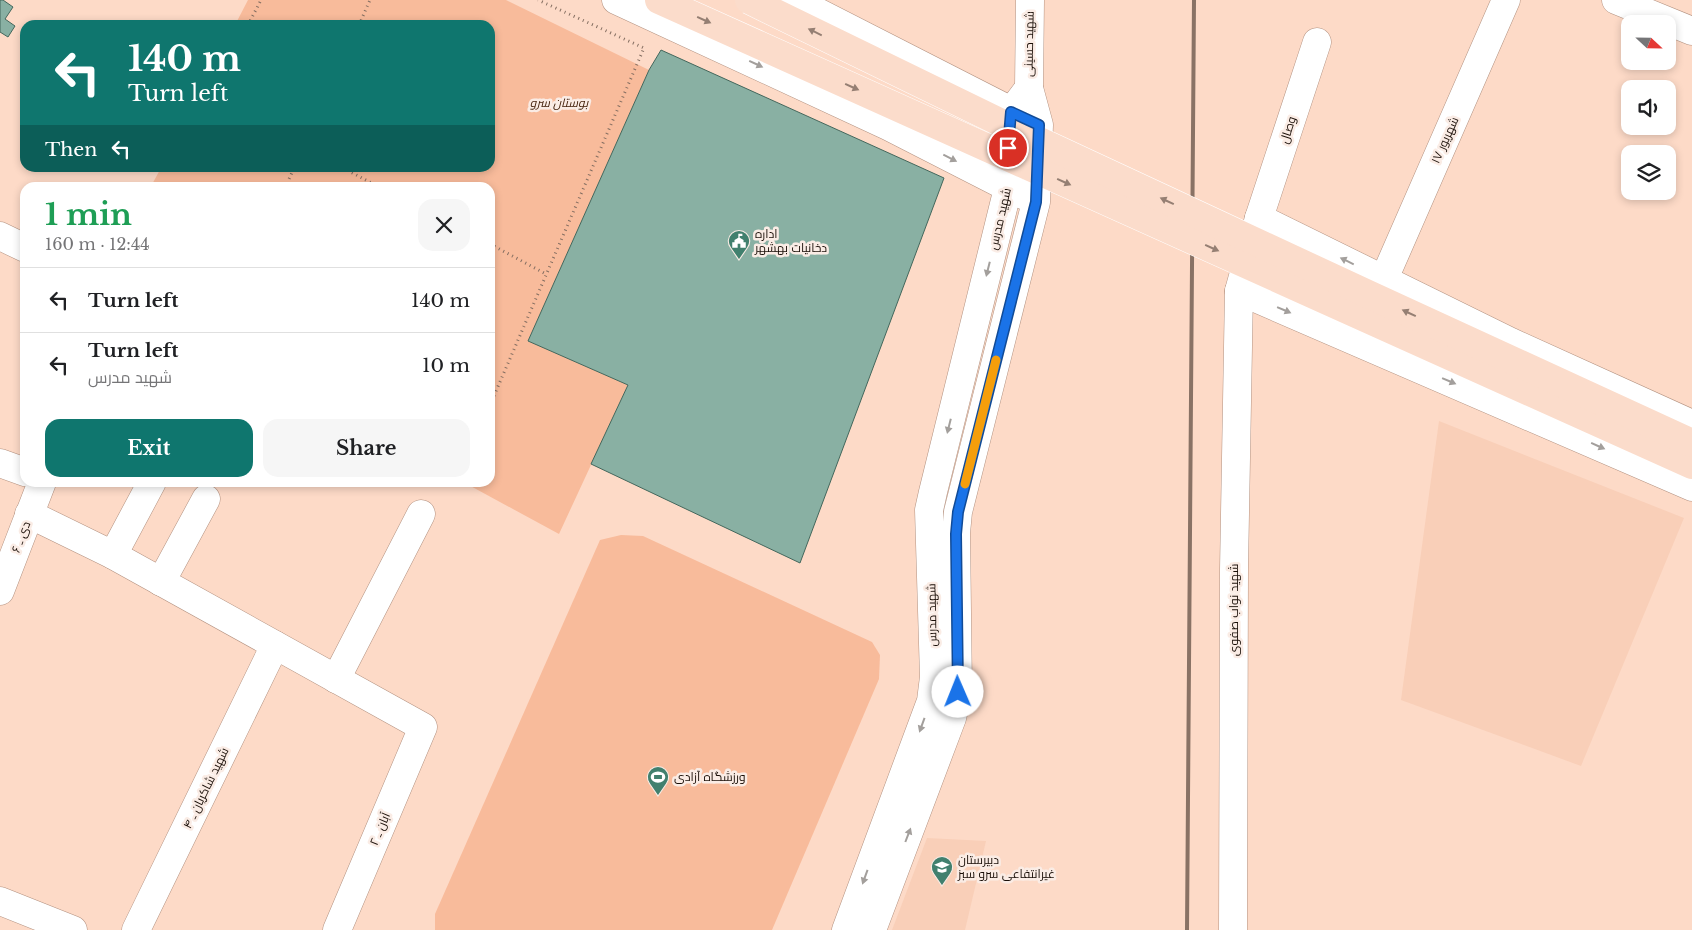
<!DOCTYPE html>
<meta charset="utf-8">
<style>
:root{--surface:#fff;--page:#f6f6f6;--text:#202124;--muted:#757577;--line:#e0e0e0;--accent:#0f766e}
body{margin:0;font-family:"Libre Baskerville",Cairo,serif;background:var(--page);color:var(--text);height:100vh;display:flex;flex-direction:column;font-size:19px;white-space:nowrap}
*{box-sizing:border-box;margin:0}
p{font-size:16px;color:var(--muted)}
.icon{flex:none;width:28px;height:28px;fill:none;stroke:currentColor;stroke-width:2;stroke-linecap:round;stroke-linejoin:round}
.map{position:relative;flex:1;overflow:hidden}
.details{position:absolute;left:20px;top:182px;width:475px;height:305px;display:flex;flex-direction:column;background:var(--surface);border-radius:15px;box-shadow:0 2px 8px #0003}
.details>*{flex:none}
.top-card{position:absolute;left:20px;top:20px;width:475px;height:152px;border-radius:15px;box-shadow:0 2px 8px #0003;background:#0f766e;color:#fff;overflow:hidden}
.needle{width:32px;rotate:112deg}
.buttons{position:absolute;left:1621px;top:15px;display:grid;gap:10px}
.buttons a{display:grid;place-items:center;width:55px;height:55px;border-radius:10px;background:var(--surface);box-shadow:0 2px 8px #0003;font-size:25px}
.pin{position:absolute;display:grid;place-items:center;width:42px;height:42px;color:#fff;margin:-21px;border:2px solid #fff;border-radius:50%;box-shadow:0 1px 5px #0007}
.me{position:absolute;width:55px;margin:-28px;rotate:359deg;stroke-linejoin:round;filter:drop-shadow(0 0 4px #0008)}
.turn{display:flex;align-items:center;gap:18px;height:105px;padding:0 25px;font-size:22px}
.turn .icon{width:65px;height:65px;stroke-width:2.5}
.turn b{display:block;font-size:35px;line-height:42px}
.then{display:flex;align-items:center;height:48px;padding:0 25px;background:#0003;gap:10px;font-size:19px}
.round{display:grid;place-items:center;flex:none;width:52px;height:52px;border-radius:15px;background:var(--page)}
.head{display:flex;align-items:center;justify-content:space-between;height:85px;padding:0 25px}
h1{font-size:30px;font-weight:700;line-height:38px;color:#1e9e55}
.action{display:flex;gap:10px;margin-top:auto;padding:10px 25px}
.action a{flex:1;height:58px;border-radius:15px;background:var(--accent);color:#fff;font-size:20px;font-weight:700;line-height:58px;text-align:center}
.action a+a{background:var(--page);color:var(--text)}
ul{padding:0;list-style:none}
li{display:flex;align-items:center;gap:15px;height:65px;padding:0 25px;border-top:1px solid var(--line)}
li div{flex:1}
li b{display:block;font-size:19px}
li em{font-style:normal}
.map>svg:first-child{display:block}
.built{fill:#f9cfb8}
.green{fill:#f8bb9b}
.building{fill:#89b0a3;stroke:#43675c}
.lines{fill:none;stroke-linecap:round;stroke-linejoin:round}
.minor-casing{stroke:#b39281;stroke-width:29}
.path{stroke:#846e61;stroke-width:3;stroke-dasharray:1 4;stroke-linecap:butt}
.minor{stroke:#fff;stroke-width:28}
.rail{stroke:#897265;stroke-width:4}
.major-bridge-casing{stroke:#fff;stroke-width:29;stroke-linecap:butt}
.major-bridge{stroke:#fbdccb;stroke-width:28}
.oneway{fill:#957f73}
.oneway2{fill:#a39f9c}
.route-casing{stroke:#114b97;stroke-width:12}
.route{stroke:#1a73e8;stroke-width:9}
.slow{stroke:#f59e0b;stroke-width:9}
.labels{text-anchor:middle;stroke-width:5;stroke-linejoin:round;paint-order:stroke}
.street-label{font-size:12px;fill:#190e07;stroke:#faece5}
.park-label{font-size:12px;font-style:italic;fill:#45230e;stroke:#faece5}
.poi-label{font-size:12px;fill:#190e07;stroke:#faece5;text-anchor:start}
</style>
<div class="map">
<svg width="1692" height="930" viewBox="0 0 1692 930">
<rect width="100%" height="100%" fill="#fddac7"/>
<g class="built">
<path d="M1439,421l245,97 -103,248 -180,-66z"/>
<path d="M927,838l59,3 -21,89h-73z"/>
</g>
<g class="green">
<path d="M248,0h258l143,70 -121,271 100,44 -69,149 -94,-51 25,-1v-294h-340l11,-20h329v-143h-255z"/>
<path d="M621,535l22,1 229,106 8,13 -1,24 -107,251h-337v-16l165,-374z"/>
</g>
<g class="building">
<path d="M0,0h3l10,7 -8,12 10,7 -7,11 -8,-5z"/>
<path d="M661,50l283,128 -144,385 -209,-99 37,-79 -100,-44 121,-271z"/>
</g>
<g class="lines">
<g class="minor-casing">
<g id="minor">
<path d="M616,0l272,126 135,69"/>
<path d="M794,0l233,119"/>
<path d="M1616,0l76,31"/>
<path d="M1259,218l252,124 181,82"/>
<path d="M0,236l25,12"/>
<path d="M1384,279l122,-279"/>
<path d="M1239,291l453,196"/>
<path d="M0,463l25,9"/>
<path d="M29,514l84,41 310,172 -86,203"/>
<path d="M113,555l39,-73"/>
<path d="M161,582l45,-83"/>
<path d="M0,591l42,-109"/>
<path d="M336,679l85,-165"/>
<path d="M0,901l73,29"/>
<path d="M136,930l139,-285"/>
<path d="M846,930l85,-229 3,-24 -5,-167 4,-18 75,-304 1,-40 2,-36 18,-24"/>
<path d="M872,930l80,-212 6,-26 -2,-159 2,-21 78,-310 3,-77 -10,-37 1,-88"/>
<path d="M1233,930l1,-361 5,-278 20,-73 58,-176"/>
</g>
</g>
<g class="path">
<path d="M248,25l13,-25"/>
<path d="M359,25l11,-25"/>
<path d="M343,168l38,20"/>
<path d="M285,188l9,-20"/>
<path d="M490,244l56,30"/>
<path d="M490,405l154,-357 -106,-48"/>
</g>
<use href="#minor" class="minor"/>
<path class="rail" d="M1187,930l7,-930"/>
<g class="major-bridge-casing">
<g id="major-bridge">
<path d="M659,0l1033,465"/>
<path d="M749,0l271,132 350,163 322,148"/>
</g>
</g>
<use href="#major-bridge" class="major-bridge"/>
</g>
<defs><path id="oneway-solid" d="M-6-.8H1V-3.2L6.5 0L1 3.2V.8H-6Z" transform="scale(1.25)"/></defs>
<g class="oneway">
<use href="#oneway-solid" transform="translate(704 20) rotate(24)"/>
<use href="#oneway-solid" transform="translate(815 32) rotate(-154)"/>
<use href="#oneway-solid" transform="translate(852 87) rotate(24)"/>
<use href="#oneway-solid" transform="translate(1064 182) rotate(24)"/>
<use href="#oneway-solid" transform="translate(1167 201) rotate(-155)"/>
<use href="#oneway-solid" transform="translate(1212 248) rotate(24)"/>
<use href="#oneway-solid" transform="translate(1409 313) rotate(-155)"/>
</g>
<g class="oneway2">
<use href="#oneway-solid" transform="translate(756 64) rotate(25)"/>
<use href="#oneway-solid" transform="translate(950 158) rotate(27)"/>
<use href="#oneway-solid" transform="translate(1347 261) rotate(-154)"/>
<use href="#oneway-solid" transform="translate(988 269) rotate(104)"/>
<use href="#oneway-solid" transform="translate(1284 310) rotate(23)"/>
<use href="#oneway-solid" transform="translate(1449 381) rotate(23)"/>
<use href="#oneway-solid" transform="translate(949 426) rotate(104)"/>
<use href="#oneway-solid" transform="translate(1598 446) rotate(24)"/>
<use href="#oneway-solid" transform="translate(922 725) rotate(110)"/>
<use href="#oneway-solid" transform="translate(908 835) rotate(-69)"/>
<use href="#oneway-solid" transform="translate(865 877) rotate(110)"/>
</g>
<g class="lines">
<g class="route-casing">
<path id="route" d="M958,692l-2,-158 2,-22 78,-310 3,-77 -28,-13 -3,36"/>
</g>
<use href="#route" class="route"/>
<path class="slow" d="M965,484l31,-124"/>
</g>
<defs>
<g id="civic-pin" transform="scale(1.125)"><path d="M0 17L-7.5 6A9.5 9.5 0 1 1 7.5 6Z" fill="#41806e" stroke="#faece5"/><path d="M-.6-6.5H3V-4.5H.6V-3L4-1V1h2V6H-6V1h2V-1L-.6-3ZM-1.2 2.5V6h2.4V2.5Z" fill="#fff"/></g>
<g id="stadium-pin" transform="scale(1.125)"><path d="M0 17L-7.5 6A9.5 9.5 0 1 1 7.5 6Z" fill="#41806e" stroke="#faece5"/><path d="M0-5a6.5 5 0 1 0 0 10a6.5 5 0 1 0 0-10ZM-3.5-1.8h7v3.6h-7Z" fill="#fff"/></g>
<g id="school-pin" transform="scale(1.125)"><path d="M0 17L-7.5 6A9.5 9.5 0 1 1 7.5 6Z" fill="#41806e" stroke="#faece5"/><path d="M0-5L7-2L0 1L-7-2ZM-4 1L0 2.5L4 1V4Q0 6-4 4Z" fill="#fff"/></g>
</defs>
<g fill-rule="evenodd">
<use href="#civic-pin" x="739" y="241"/>
<use href="#stadium-pin" x="658" y="777"/>
<use href="#school-pin" x="942" y="867"/>
</g>
<g class="labels">
<g class="street-label">
<text transform="translate(1029 44) rotate(-89)" y="4">شهید حسینی</text>
<text transform="translate(1288 130) rotate(-72)" y="4">وصال</text>
<text transform="translate(1445 140) rotate(-66)" y="4">۱۷ شهریور</text>
<text transform="translate(1000 219) rotate(-77)" y="4">شهید مدرس</text>
<text transform="translate(21 537) rotate(-69)" y="4">دی ـ ۶</text>
<text transform="translate(1234 610) rotate(-90)" y="4">شهید نواب صفوی</text>
<text transform="translate(932 615) rotate(-91)" y="4">شهید مدرس</text>
<text transform="translate(206 788) rotate(-64)" y="4">شهید شاکریان ـ ۴</text>
<text transform="translate(380 829) rotate(-67)" y="4">آبان ـ ۲</text>
</g>
<g class="park-label">
<text x="559" y="107">بوستان سرو</text>
</g>
<g class="poi-label">
<text x="755" y="238">اداره<tspan x="755" dy="14">دخانیات بهشهر</tspan></text>
<text x="674" y="781">ورزشگاه آزادی</text>
<text x="958" y="864">دبیرستان<tspan x="958" dy="14">غیرانتفاعی سرو سبز</tspan></text>
</g>
</g>
</svg>
<div class="buttons">
<a><svg class="needle" viewBox="-14 -14 28 28"><path d="M0-13l5 13h-10z" fill="#e53935"/><path d="M0 13l5-13h-10z" fill="#757577"/></svg></a>
<a><svg class="icon" aria-label="sound" viewBox="0 0 24 24"><path d="M4 9h4l5-4v14l-5-4H4zM17 9q2 3 0 6"/></svg></a>
<a><svg class="icon" aria-label="layers" viewBox="0 0 24 24"><path d="M12 4l9 5-9 5-9-5zM3 14l9 5 9-5"/></svg></a>
</div>
<div class="pin" style="left:1008px;top:148px;background:#d93025"><svg class="icon" aria-label="arrive" viewBox="0 0 24 24"><path d="M6 21V4h12l-3 4 3 4H6"/></svg></div>
<svg class="me" style="left:958px;top:692px" viewBox="-20 -20 40 40"><circle r="19" fill="#fff"/><path d="M0-13L10 11 0 6-10 11z" fill="#1a73e8"/></svg>
<div class="top-card">
<div class="turn"><svg class="icon" aria-label="left" viewBox="0 0 24 24"><path d="M17 20v-9H6M10 6l-5 5 5 5"/></svg><div><b>140 m</b>Turn left</div></div>
<div class="then">Then<svg class="icon" aria-label="left" viewBox="0 0 24 24"><path d="M17 20v-9H6M10 6l-5 5 5 5"/></svg></div>
</div>
<section class="details">
<div class="head"><div><h1>1 min</h1><p>160 m · 12:44</p></div><a class="round"><svg class="icon" aria-label="close" viewBox="0 0 24 24"><path d="M6 6l12 12M18 6L6 18"/></svg></a></div>
<ul>
<li><svg class="icon" aria-label="left" viewBox="0 0 24 24"><path d="M17 20v-9H6M10 6l-5 5 5 5"/></svg><div><b>Turn left</b></div><em>140 m</em></li>
<li><svg class="icon" aria-label="left" viewBox="0 0 24 24"><path d="M17 20v-9H6M10 6l-5 5 5 5"/></svg><div><b>Turn left</b><p>شهید مدرس</p></div><em>10 m</em></li>
</ul>
<div class="action"><a>Exit</a><a>Share</a></div>
</section>
</div>
